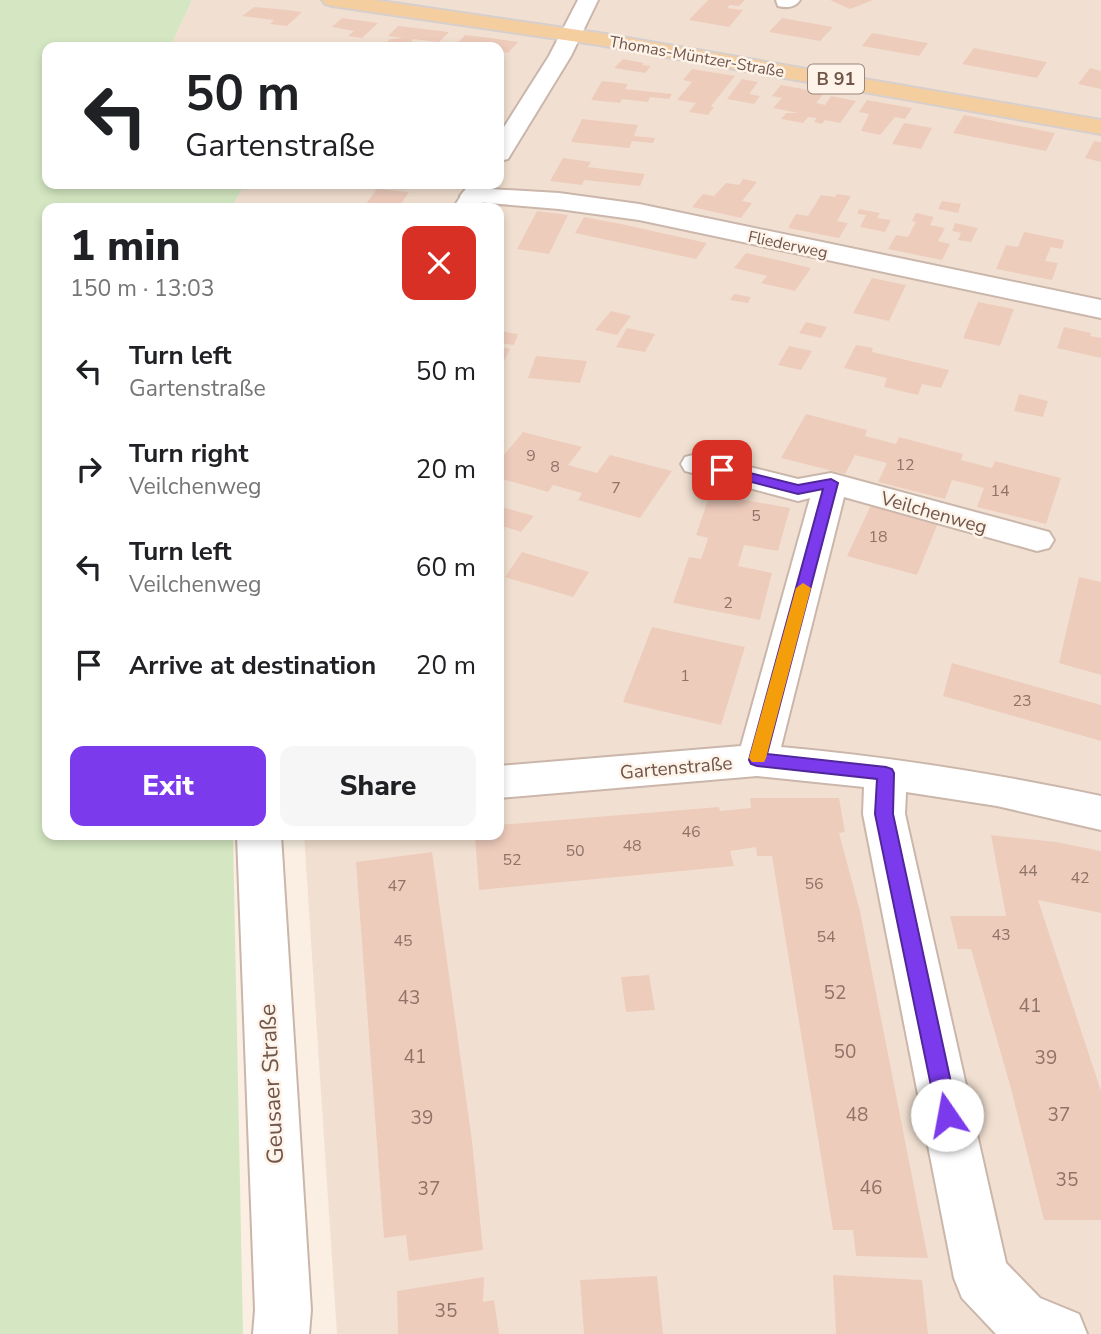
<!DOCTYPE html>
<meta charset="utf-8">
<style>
:root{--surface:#fff;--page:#f6f6f6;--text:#202124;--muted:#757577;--accent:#7c3aed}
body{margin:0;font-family:"Nunito Sans",sans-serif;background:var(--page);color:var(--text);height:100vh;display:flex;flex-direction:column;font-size:26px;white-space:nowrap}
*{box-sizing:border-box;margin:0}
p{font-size:23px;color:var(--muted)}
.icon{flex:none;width:38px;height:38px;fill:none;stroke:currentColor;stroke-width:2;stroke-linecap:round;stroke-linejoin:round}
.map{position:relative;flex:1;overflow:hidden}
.details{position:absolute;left:42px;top:203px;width:462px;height:637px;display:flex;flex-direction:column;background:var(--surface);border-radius:14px;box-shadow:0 4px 10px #0003}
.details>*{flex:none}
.hud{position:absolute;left:42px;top:42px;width:462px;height:147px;border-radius:14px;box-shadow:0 4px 10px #0003;background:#fff;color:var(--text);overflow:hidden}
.pin{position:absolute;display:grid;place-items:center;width:60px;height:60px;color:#fff;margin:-30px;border-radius:14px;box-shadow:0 4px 10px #0006}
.me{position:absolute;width:77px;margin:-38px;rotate:348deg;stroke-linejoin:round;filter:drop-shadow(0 0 5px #0008)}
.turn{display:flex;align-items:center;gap:24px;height:147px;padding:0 28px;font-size:32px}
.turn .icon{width:91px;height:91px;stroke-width:2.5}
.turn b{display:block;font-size:49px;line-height:60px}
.round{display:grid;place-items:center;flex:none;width:74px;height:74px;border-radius:14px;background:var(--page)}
.headline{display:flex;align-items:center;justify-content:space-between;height:119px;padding:0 28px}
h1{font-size:42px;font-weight:800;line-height:52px}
.primary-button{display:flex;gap:14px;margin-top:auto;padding:14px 28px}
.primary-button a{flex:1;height:80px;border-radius:14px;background:var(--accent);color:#fff;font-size:28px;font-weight:800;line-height:80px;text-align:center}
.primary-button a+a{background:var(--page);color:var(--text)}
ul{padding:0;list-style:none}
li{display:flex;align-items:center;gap:21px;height:98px;padding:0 28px}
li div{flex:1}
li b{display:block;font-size:26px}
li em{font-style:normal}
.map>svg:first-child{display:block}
.residential{fill:#f1e0d1}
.green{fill:#d4e7c2}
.building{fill:#eeccbc}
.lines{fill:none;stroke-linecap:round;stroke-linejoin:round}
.minor-casing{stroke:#cab6aa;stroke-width:4}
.tertiary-casing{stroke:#cab6aa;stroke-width:4}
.primary-casing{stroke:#d7cfcd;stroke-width:4}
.minor{fill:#fff;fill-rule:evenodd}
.tertiary{fill:#fff;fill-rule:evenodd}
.primary{fill:#f5ce9f;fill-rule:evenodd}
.route{fill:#7c3aed;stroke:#51269a;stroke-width:2}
.slow{fill:#f59e0b}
.labels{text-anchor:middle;stroke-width:5;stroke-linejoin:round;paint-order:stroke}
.far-street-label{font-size:16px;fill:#70554b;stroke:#fef3e8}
.number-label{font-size:16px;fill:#907367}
.shield{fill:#fef3e8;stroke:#9b847a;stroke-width:2}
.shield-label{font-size:18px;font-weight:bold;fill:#70554b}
.street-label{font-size:19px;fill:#70554b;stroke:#fef3e8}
.near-number-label{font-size:19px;fill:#907367}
.near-street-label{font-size:23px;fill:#70554b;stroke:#fef3e8}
</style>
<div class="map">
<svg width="1101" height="1334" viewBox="0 0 1101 1334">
<rect width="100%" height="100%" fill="#faefe2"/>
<path class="residential" d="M192,0h909v1334h-764l-33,-499h195v-627h-268l14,-24h254v-137h-329z"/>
<path class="green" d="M0,0h192l-22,47h-123v137h198l-14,24h-184v627h186l10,499h-243z"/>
<g class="building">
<path d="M708,0h37l-6,6 -9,-1 -3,3 16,2 -14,17 -40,-7z"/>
<path d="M830,0h43l-23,9z"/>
<path d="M254,7l24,2 24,3 -15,14 -17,-2 4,-4 -32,-4z"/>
<path d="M342,18l36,5 -16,15 -14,-2 6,-5 -22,-4z"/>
<path d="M782,18l51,9 -13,14 -51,-9z"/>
<path d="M398,26l26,3 25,3 -10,10 -26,-3 -5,7 -22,-3 4,-4 13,-1 -15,-2z"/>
<path d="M872,33l56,10 -9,13 -57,-10z"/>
<path d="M465,35l26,3 27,4 -10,11 -9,-2v-4h-45z"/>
<path d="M974,48l73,14 -10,16 -75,-14z"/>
<path d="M623,59l21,4 -2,2 9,1 -6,7 -31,-5z"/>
<path d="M1090,68l11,3v18l-23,-5z"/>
<path d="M692,69l43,7 -24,30 3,1 -6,8 -19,-3 7,-9 -19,-3 15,-18 -9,-2z"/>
<path d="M742,79l16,3 -9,12 11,2 -6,8 -27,-5z"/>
<path d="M602,81l26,3 -3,5 47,5 -3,5 -19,-2 -2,5 -26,-3 -2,4 -29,-3z"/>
<path d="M781,85l43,8 -8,10 9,2 6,-9 25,5 -16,22 -15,-3 -3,4 -8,-2 3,-4 -9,-1 -5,6 -22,-4 5,-6h12l-25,-5 9,-10 -10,-2z"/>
<path d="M867,100l22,4 23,4 -7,11 -10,-2 -15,18 -19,-4 8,-17 -10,-2z"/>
<path d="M964,115l91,18 -9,18 -93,-18z"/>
<path d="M582,119l56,6 -4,11 21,2 -2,5 -21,-2 -3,7 -58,-6z"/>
<path d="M904,123l28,5 -11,21 -29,-5z"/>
<path d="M1094,141l7,1v20l-16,-4z"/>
<path d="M563,158l28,4 -3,5 57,7 -5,12 -56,-6 -2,5 -32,-4z"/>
<path d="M743,179l14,3 -15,19 10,2 -11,15 -49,-11 11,-13 11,2 12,-13 13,2z"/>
<path d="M377,189l32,3 -11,16h-35z"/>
<path d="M837,194l14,2 -14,25 11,2 -9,15 -51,-10 8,-14 12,2 13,-21 14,2z"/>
<path d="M942,201l19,3 -3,9 -20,-4z"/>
<path d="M859,209l21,4 -3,5 14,2 -6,12 -25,-5 6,-12 -9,-1z"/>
<path d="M537,211l31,4 -19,39 -32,-5z"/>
<path d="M916,213l18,4 -4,8 15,3 -7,13 12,3 -8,16 -54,-11 8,-14 12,2 8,-15 -4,-1z"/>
<path d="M584,217l37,7 86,19 -11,16 -121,-26z"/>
<path d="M955,223l23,5 -7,14 -13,-2 3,-7 -9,-2z"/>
<path d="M1024,232l40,8 -2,9 -11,-2 -6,14 13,2 -6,17 -56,-11 10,-24 12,2z"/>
<path d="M746,253l32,7 33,8 -16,23 -34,-8 6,-7 -33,-8z"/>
<path d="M872,278l34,7 -17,36 -36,-8z"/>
<path d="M734,294l17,3 -3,6 -18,-3z"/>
<path d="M978,302l36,7 -14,37 -37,-8z"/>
<path d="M611,311l20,5 -14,19 -22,-5z"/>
<path d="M806,322l21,5 -6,11 -22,-5z"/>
<path d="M1064,327l27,6 -1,3 11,2v20l-44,-10z"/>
<path d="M627,328l28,6 -10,18 -29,-5z"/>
<path d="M499,331l19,3 -4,11 -15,-2z"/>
<path d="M856,345l17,3 -1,4 77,18 -8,18 -19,-4 -4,11 -34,-8 3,-9 -43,-10z"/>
<path d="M789,346l23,5 -11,19 -23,-5z"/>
<path d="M499,347l11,2 -11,22z"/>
<path d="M536,356l51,5 -7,22 -52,-5z"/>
<path d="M1019,394l29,7 -5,16 -29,-6z"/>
<path d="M806,414l61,16 -2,6 31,8 3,-7 64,17 -2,6 31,8 3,-7 66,17 -15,46 -69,-17 7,-19 -15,-4 -17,-4 -7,19 -67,-17 9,-19 -32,-8 -10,19 -64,-16z"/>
<path d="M523,432l59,15 -14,18 29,8 13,-18 62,16 -32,47 -62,-18 4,-7 -29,-8 -5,7 -49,-14v-17z"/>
<path d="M710,494l80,14 -12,43 -34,-6 -6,21 34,7 -12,47 -87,-17 16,-46 12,2 4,-11 3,-10 -12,-3z"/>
<path d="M871,505l67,18 -21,52 -70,-19z"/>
<path d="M499,506l6,2 29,8 -13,16 -22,-7z"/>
<path d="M522,552l67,20 -16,25 -68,-20z"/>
<path d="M1079,577l22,5v93l-42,-12z"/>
<path d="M652,627l93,20 -24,78 -98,-23z"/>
<path d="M952,663l149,42v36l-158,-45z"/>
<path d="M750,798h89l6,34 -6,1 21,78 68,347 -72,-2 -3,-26h-20l-61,-374h-15l-1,-9 -26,4 4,15 -255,24 -4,-55h24v-10l220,-18 1,4 31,-3z"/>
<path d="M991,835l65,7 45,9v62l-63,-13 63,191v129h-57l-34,-135 -39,-136h-13l-8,-33h56z"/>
<path d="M432,852l40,289 11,109 -74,11 -3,-26 -22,3 -28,-376z"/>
<path d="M649,975l6,35 -29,2 -5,-35z"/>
<path d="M833,1275l89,5 6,54h-92z"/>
<path d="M657,1276l6,58h-79l-4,-54z"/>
<path d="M484,1277l-1,25 11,-2 5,34h-101l-1,-43z"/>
</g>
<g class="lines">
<g class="minor-casing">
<g id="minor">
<path d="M776,0h24c-5,8 -14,8 -22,6z"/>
<path d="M473,188l86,5 80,11 462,96v18l-462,-98 -80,-11 -95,-8 -4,-5 4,-5z"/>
<path d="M697,454l101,25 33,-6 218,59 5,8 -5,8 -12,3 -193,-54 -63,250c110,10 212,26 320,49v34l-104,-24 -91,-14 -1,22 101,449 34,35 39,16 8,20h-91l-34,-36 -8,-20 -91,-464 1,-27 -107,-11 -258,22v-32l242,-20 69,-248 -12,3 -113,-30 -4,-7 4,-7z"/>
</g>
</g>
<g class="tertiary-casing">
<g id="tertiary">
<path d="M578,0h20l-27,56 -60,98 -3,5 -9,2v-26l50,-79z"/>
<path d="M469,184h25l-15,24h-26z"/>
<path d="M237,835h44l30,475 -2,24h-56l2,-24z"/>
</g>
</g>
<g class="primary-casing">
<path id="primary" d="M322,0h52l225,33 502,87v14l-502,-89 -267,-39 -7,-2z"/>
</g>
<use href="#minor" class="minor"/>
<use href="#tertiary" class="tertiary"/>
<use href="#primary" class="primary"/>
</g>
<path class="route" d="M722,466l76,19 33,-6 7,4 -71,271 119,13 6,2 2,4 -1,41 65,301 -3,7 -8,3 -7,-3 -3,-7 -62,-301 2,-35 -120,-13 -6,-2 -2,-4 74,-271 -25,5 -81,-21v-6z"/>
<path class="slow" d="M803,583l8,5 -45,170 -2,4h-12l-3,-4 47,-170z"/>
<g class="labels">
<g class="far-street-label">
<text transform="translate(697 56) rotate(10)" y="6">Thomas-Müntzer-Straße</text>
<text transform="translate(788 244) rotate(12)" y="6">Fliederweg</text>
</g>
<g class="number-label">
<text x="531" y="461">9</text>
<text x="905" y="470">12</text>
<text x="555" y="472">8</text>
<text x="616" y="493">7</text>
<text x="1000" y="496">14</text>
<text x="756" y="521">5</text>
<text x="878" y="542">18</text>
<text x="728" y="608">2</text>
<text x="685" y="681">1</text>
<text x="1022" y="706">23</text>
<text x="691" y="837">46</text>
<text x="632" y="851">48</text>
<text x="575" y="856">50</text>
<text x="512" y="865">52</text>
<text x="1028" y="876">44</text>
<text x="1080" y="883">42</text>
<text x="814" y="889">56</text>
<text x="397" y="891">47</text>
<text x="1001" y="940">43</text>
<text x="826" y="942">54</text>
<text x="403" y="946">45</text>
</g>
<rect class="shield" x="808" y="64.5" width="56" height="29" rx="5"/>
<g class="shield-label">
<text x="836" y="85">B 91</text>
</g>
<g class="street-label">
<text transform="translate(934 512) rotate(16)" y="7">Veilchenweg</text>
<text transform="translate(676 767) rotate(-5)" y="7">Gartenstraße</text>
</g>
<g class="near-number-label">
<text x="835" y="999">52</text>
<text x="409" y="1004">43</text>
<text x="1030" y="1012">41</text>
<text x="845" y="1058">50</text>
<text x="415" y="1063">41</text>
<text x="1046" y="1064">39</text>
<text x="857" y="1121">48</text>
<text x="1059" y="1121">37</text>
<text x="422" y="1124">39</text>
<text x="1067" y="1186">35</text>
<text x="871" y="1194">46</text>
<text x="429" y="1195">37</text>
<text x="446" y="1317">35</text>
</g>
<g class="near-street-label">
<text transform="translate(271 1084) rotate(-93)" y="8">Geusaer Straße</text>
</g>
</g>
</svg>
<div class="pin" style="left:722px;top:470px;background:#d93025"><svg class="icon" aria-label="arrive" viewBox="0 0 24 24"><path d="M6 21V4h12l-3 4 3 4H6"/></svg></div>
<svg class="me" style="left:947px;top:1115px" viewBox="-20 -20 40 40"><circle r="19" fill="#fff"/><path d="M0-13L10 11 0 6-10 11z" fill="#7c3aed"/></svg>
<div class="hud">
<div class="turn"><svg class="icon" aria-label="left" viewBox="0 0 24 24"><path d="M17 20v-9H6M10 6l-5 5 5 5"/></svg><div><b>50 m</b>Gartenstraße</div></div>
</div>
<section class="details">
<div class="headline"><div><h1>1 min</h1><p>150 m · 13:03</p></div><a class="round" style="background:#d93025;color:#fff"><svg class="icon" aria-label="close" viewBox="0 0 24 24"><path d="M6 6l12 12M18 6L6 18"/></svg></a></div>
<ul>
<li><svg class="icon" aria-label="left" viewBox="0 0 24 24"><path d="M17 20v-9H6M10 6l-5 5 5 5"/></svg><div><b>Turn left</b><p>Gartenstraße</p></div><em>50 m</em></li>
<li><svg class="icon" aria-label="right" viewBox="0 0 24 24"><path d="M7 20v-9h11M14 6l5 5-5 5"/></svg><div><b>Turn right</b><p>Veilchenweg</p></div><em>20 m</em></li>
<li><svg class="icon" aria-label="left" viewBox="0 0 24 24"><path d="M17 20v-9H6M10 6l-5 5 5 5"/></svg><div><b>Turn left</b><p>Veilchenweg</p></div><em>60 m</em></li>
<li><svg class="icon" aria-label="arrive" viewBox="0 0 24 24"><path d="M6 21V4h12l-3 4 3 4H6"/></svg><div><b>Arrive at destination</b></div><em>20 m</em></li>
</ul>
<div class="primary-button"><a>Exit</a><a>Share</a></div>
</section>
</div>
